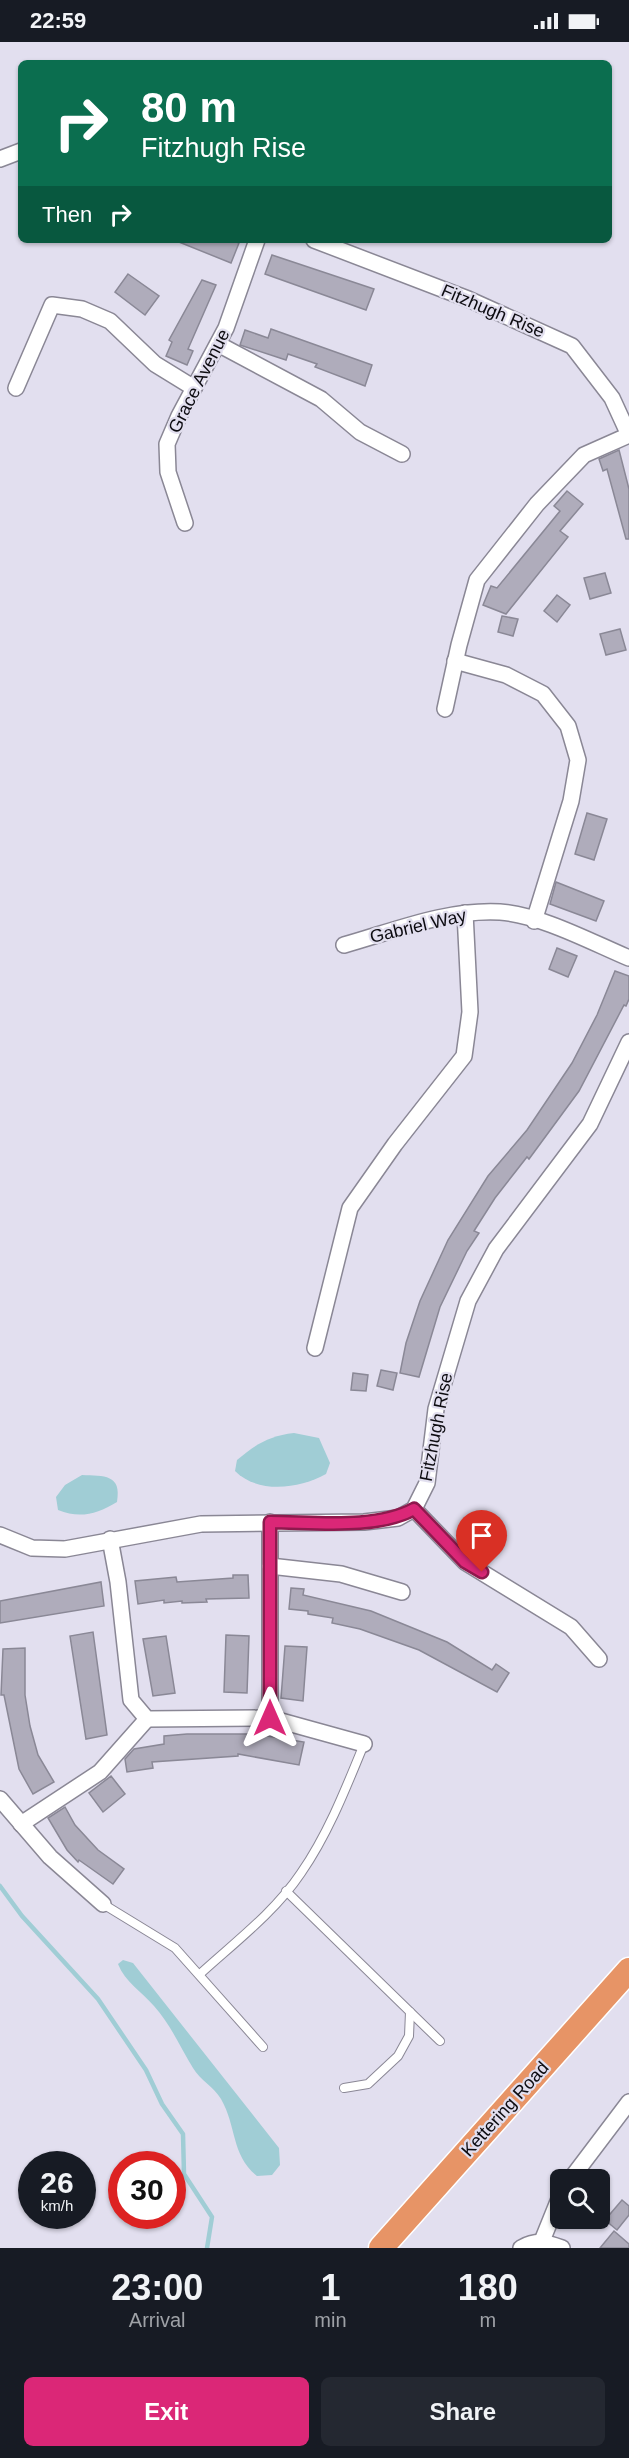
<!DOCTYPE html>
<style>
:root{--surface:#171b24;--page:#242831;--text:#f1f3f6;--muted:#9ea1a6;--accent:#db2777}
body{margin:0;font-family:Helvetica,sans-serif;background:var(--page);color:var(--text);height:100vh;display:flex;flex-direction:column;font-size:22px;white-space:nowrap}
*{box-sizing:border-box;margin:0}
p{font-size:20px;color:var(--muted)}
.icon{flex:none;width:33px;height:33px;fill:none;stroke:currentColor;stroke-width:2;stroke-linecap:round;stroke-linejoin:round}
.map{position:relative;height:2206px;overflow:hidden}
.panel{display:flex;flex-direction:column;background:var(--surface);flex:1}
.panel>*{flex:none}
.hud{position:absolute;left:18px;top:18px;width:594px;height:183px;border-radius:9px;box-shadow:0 2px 4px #0004;background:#0b6e4f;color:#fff;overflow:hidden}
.buttons{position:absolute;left:550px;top:2127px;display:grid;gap:12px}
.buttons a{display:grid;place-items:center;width:60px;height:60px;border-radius:9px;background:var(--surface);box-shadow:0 2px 4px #0004;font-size:30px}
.speed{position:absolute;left:18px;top:2109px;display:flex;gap:12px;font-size:30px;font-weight:700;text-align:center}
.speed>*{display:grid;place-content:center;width:78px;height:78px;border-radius:50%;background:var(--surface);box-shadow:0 2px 4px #0004;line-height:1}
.speed small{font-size:15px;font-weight:400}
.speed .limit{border:9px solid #d22;background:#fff;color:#111}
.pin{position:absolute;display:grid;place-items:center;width:51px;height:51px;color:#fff;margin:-62px -26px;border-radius:50% 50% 50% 0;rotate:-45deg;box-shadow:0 0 6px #0007}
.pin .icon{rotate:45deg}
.me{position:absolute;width:66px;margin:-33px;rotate:0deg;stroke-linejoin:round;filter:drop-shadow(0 0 4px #0008)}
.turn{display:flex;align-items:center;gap:21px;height:126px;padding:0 24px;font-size:27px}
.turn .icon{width:78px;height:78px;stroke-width:2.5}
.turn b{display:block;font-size:42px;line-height:51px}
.then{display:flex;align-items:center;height:57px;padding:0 24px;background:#0003;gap:12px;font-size:22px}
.eta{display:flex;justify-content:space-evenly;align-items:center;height:102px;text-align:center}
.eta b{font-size:36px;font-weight:700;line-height:42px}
.primary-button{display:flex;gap:12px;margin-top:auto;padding:12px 24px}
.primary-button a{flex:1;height:69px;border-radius:9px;background:var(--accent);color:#fff;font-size:24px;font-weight:700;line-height:69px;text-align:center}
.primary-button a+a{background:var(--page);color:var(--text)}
.status{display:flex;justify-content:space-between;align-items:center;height:42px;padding:0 30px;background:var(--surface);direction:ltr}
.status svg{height:16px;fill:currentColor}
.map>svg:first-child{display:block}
.water{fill:#a0cdd5}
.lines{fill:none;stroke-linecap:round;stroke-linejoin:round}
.stream{stroke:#a0cdd5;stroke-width:4.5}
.building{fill:#afacbb;stroke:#8a8896;stroke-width:1.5}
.service-casing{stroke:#8a8795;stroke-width:10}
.minor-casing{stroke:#8a8795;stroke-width:18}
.trunk-casing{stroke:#fff;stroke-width:27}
.service{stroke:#fff;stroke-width:8}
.minor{stroke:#fff;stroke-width:15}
.trunk{stroke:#e79466;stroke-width:24}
.route-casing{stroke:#8e194d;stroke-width:15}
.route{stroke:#db2777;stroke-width:10}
.labels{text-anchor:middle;stroke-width:4.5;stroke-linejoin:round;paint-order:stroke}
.street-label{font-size:18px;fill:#0d0c11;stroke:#e2dfef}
</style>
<div class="status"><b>22:59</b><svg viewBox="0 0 49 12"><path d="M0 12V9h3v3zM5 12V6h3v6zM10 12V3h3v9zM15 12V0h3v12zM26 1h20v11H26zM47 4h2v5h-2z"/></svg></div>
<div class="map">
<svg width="629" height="2206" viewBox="0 0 629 2206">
<rect width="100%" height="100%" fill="#e2dfef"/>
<g class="water">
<path d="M294,1391l25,5 11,25 -4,11c-27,15 -68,20 -91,-3l2,-11c19,-16 32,-24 57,-27z"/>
<path d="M82,1433c22,1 40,-1 35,27 -20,12 -37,17 -59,8l-2,-13 9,-12z"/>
<path d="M123,1918l10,3 146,185 1,17 -8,10 -15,1c-26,-21 -20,-49 -36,-77 -7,-12 -21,-19 -28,-31 -13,-21 -22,-43 -39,-62 -12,-14 -29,-24 -36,-42z"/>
</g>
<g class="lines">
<path class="stream" d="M0,1844l22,30 76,83 48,71 16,34 21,30 1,40 28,43 -5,31"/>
</g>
<g class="building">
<path d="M174,198h57l8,3 -8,20z"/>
<path d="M272,213l102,34 -8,21 -101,-36z"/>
<path d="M128,232l31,22 -14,19 -30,-23z"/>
<path d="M202,238l14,5 -28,64 5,2 -6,14 -21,-9 6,-14 -3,-2z"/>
<path d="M271,287l101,36 -7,21 -50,-19 2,-3 -29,-10 -2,6 -46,-15 5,-15 23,8z"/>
<path d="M619,408l10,39v50h-3l-19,-70 -4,2 -4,-12z"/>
<path d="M567,449l16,13 -23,27 8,6 -62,77 -23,-9 8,-19 6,2 63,-77 -6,-5z"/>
<path d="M605,531l6,20 -21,6 -6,-21z"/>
<path d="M557,553l13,10 -13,17 -13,-11z"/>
<path d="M502,574l16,3 -5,17 -15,-4z"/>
<path d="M620,587l6,21 -20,5 -6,-21z"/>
<path d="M587,771l20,6 -13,41 -19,-6z"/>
<path d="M556,840l48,19 -8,20 -46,-17z"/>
<path d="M557,906l20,8 -9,21 -19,-8z"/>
<path d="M615,929l14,5v23l-3,7 -2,-1 -45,86 -50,68 -2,-2 -32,41 -21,33 5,2 -12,18 -27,56 -21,70 -19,-4 6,-30 14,-42 28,-61 40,-64 39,-46 45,-67 25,-48z"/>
<path d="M381,1328l16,3 -4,17 -16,-4z"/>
<path d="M353,1331l15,2 -2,16 -15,-1z"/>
<path d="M233,1533h15l1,23 -43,1 1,3 -25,1v-2l-18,2v-3l-26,4 -3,-23 41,-4 1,5 56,-4z"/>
<path d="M101,1540l3,24 -104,17v-22z"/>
<path d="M291,1546l13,1 -1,6 68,16 76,31 45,28 4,-6 13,9 -12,19 -78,-42 -59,-21 -28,-6 1,-5 -25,-4v-3l-19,-2z"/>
<path d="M93,1590l14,103 -21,4 -16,-103z"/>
<path d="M226,1593l23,1 -2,57 -23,-1z"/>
<path d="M166,1594l9,57 -22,3 -10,-57z"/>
<path d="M285,1604l22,1 -4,54 -22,-3z"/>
<path d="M25,1606v47l5,31 8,29 16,27 -21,12 -14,-25 -15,-74h-3l2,-46z"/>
<path d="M187,1692h68l49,8 -5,23 -61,-11v2l-86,6 1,6 -26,4 -2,-13 9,-10 30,-5v-8z"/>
<path d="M111,1734l14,18 -22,18 -14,-19z"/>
<path d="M65,1765l10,18 23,25 26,19 -11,15 -34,-24 -1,2 -11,-12 -19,-32z"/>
<path d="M622,2158l7,6v9l-12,15 -12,-10z"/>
<path d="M614,2189l15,13v4h-29z"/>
</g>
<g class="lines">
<g class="service-casing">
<g id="service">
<path d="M286,1849l154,150"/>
<path d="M103,1862l72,44 88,99"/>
<path d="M200,1932c34,-31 75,-62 101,-101 27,-39 45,-85 63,-129"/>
<path d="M344,2046l24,-4 30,-28 11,-20 1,-24"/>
</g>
</g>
<g class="minor-casing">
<g id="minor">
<path d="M0,117l21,-8"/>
<path d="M314,198l154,59 104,47 40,52 17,37"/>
<path d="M218,302l103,55 39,33 42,22"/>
<path d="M16,346l36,-83 30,4 28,12 45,43 39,24"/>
<path d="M185,481l-17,-51 -1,-28 12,-28 47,-88 31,-88"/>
<path d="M455,619l51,14 37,19 25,32 10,34 -7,41 -37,120"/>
<path d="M445,667l14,-64 18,-65 60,-76 47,-49 45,-20"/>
<path d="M344,903c50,-14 103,-36 156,-33 41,3 91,30 129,46"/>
<path d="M315,1306l35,-140 45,-64 69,-88 6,-44 -5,-99"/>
<path d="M414,1467l51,53 106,65 28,32"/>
<path d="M0,1493l32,13 33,1 136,-25 163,-2 34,-4 16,-9 13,-26 9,-74 32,-108 28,-52 94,-125 39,-82"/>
<path d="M110,1497l8,43 13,118 16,19 123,-1 94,26"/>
<path d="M270,1524l71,8 61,18"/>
<path d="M270,1676v-196"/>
<path d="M0,1757l50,58 53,47"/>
<path d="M21,1782l79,-52 47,-53"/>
<path d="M570,2138l59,-78"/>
<path d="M542,2199l19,-47"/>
<path d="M521,2206c16,-9 25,-6 41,0"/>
</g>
</g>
<g class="trunk-casing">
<path id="trunk" d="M381,2206l248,-278"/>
</g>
<use href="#service" class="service"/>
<use href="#minor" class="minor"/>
<use href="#trunk" class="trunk"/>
</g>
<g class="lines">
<g class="route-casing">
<path id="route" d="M270,1676v-196c43,0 106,8 144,-13l51,53 17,10"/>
</g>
<use href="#route" class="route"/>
</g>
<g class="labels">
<g class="street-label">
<text transform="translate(493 269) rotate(23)" y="6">Fitzhugh Rise</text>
<text transform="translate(199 339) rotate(-63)" y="6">Grace Avenue</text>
<text transform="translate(418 884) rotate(-13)" y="6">Gabriel Way</text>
<text transform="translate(436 1385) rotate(-79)" y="6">Fitzhugh Rise</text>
<text transform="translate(505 2067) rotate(-48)" y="6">Kettering Road</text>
</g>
</g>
</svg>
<div class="buttons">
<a><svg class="icon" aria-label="search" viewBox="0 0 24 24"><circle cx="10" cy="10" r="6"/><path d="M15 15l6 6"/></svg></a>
</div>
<div class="speed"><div>26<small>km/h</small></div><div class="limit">30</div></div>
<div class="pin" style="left:482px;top:1530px;background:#d93025"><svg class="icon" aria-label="arrive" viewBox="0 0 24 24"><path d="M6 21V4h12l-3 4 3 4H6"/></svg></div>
<svg class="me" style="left:270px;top:1676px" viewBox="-20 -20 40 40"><path d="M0-17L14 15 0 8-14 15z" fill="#db2777" stroke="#fff" stroke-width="4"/></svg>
<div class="hud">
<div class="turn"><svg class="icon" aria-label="right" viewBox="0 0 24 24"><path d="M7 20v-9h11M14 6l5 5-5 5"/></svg><div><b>80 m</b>Fitzhugh Rise</div></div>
<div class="then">Then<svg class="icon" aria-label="right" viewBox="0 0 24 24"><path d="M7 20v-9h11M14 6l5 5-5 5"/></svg></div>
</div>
</div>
<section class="panel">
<div class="eta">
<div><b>23:00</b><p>Arrival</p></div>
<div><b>1</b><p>min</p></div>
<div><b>180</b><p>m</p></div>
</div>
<div class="primary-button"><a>Exit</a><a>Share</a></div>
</section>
